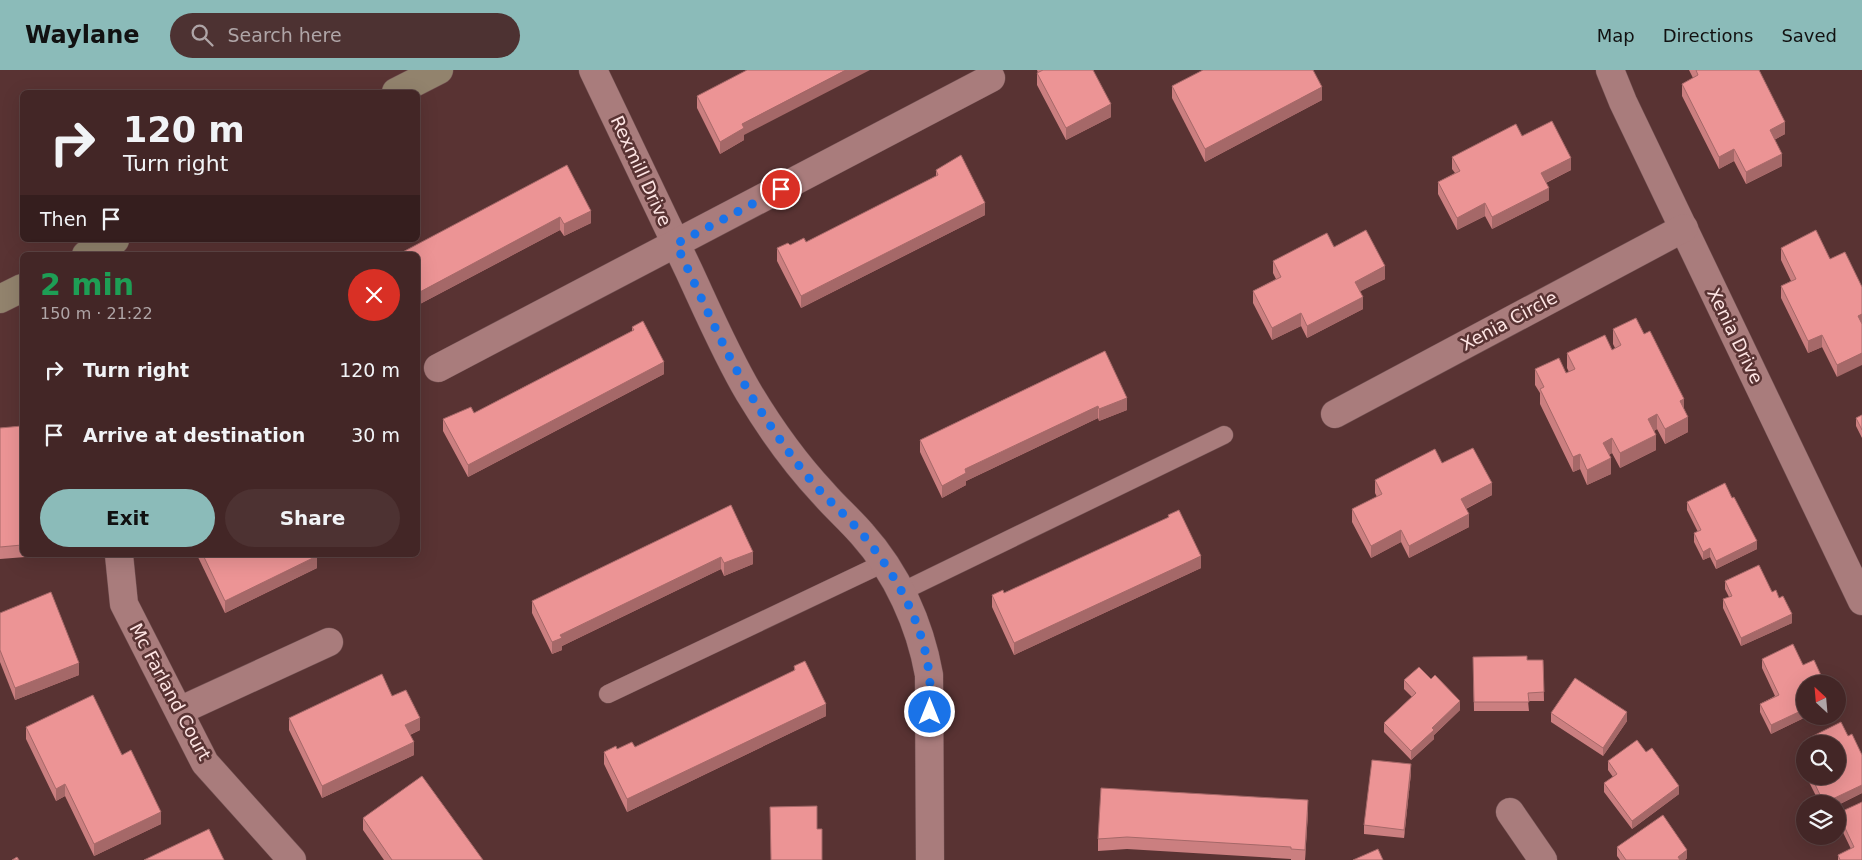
<!DOCTYPE html>
<meta charset="utf-8">
<style>
:root{--surface:#432626;--page:#4d3232;--text:#f1f3f6;--muted:#afa5a7;--line:#5b4343;--accent:#8bbbb9}
body{margin:0;font-family:"DejaVu Sans",sans-serif;background:var(--page);color:var(--text);height:100vh;display:flex;flex-direction:column;font-size:19px;white-space:nowrap}
*{box-sizing:border-box;margin:0}
p{font-size:16px;color:var(--muted)}
.icon{flex:none;width:28px;height:28px;fill:none;stroke:currentColor;stroke-width:2;stroke-linecap:round;stroke-linejoin:round}
.map{position:relative;flex:1;overflow:hidden}
.drawer{position:absolute;left:20px;top:182px;width:400px;height:305px;display:flex;flex-direction:column;background:var(--surface);border-radius:8px;box-shadow:0 5px 20px #0002,0 0 0 1px var(--line)}
.drawer>*{flex:none}
.guide{position:absolute;left:20px;top:20px;width:400px;height:152px;border-radius:8px;box-shadow:0 5px 20px #0002,0 0 0 1px var(--line);background:#432626;color:var(--text);overflow:hidden}
.needle{width:32px;rotate:334deg}
.buttons{position:absolute;left:1796px;top:605px;display:grid;gap:10px}
.buttons a{display:grid;place-items:center;width:50px;height:50px;border-radius:50%;background:var(--surface);box-shadow:0 5px 20px #0002,0 0 0 1px var(--line);font-size:25px}
.pin{position:absolute;display:grid;place-items:center;width:42px;height:42px;color:#fff;margin:-21px;border:2px solid #fff;border-radius:50%;box-shadow:0 1px 5px #0007}
.me{position:absolute;width:55px;margin:-28px;rotate:0deg;stroke-linejoin:round;filter:drop-shadow(0 0 4px #0008)}
.turn{display:flex;align-items:center;gap:18px;height:105px;padding:0 20px;font-size:22px}
.turn .icon{width:65px;height:65px;stroke-width:2.5}
.turn b{display:block;font-size:35px;line-height:42px}
.then{display:flex;align-items:center;height:48px;padding:0 20px;background:#0003;gap:10px;font-size:19px}
.round{display:grid;place-items:center;flex:none;width:52px;height:52px;border-radius:26px;background:var(--page)}
.overview{display:flex;align-items:center;justify-content:space-between;height:85px;padding:0 20px}
h1{font-size:30px;font-weight:700;line-height:38px;color:#1e9e55}
.button{display:flex;gap:10px;margin-top:auto;padding:10px 20px}
.button a{flex:1;height:58px;border-radius:30px;background:var(--accent);color:#111;font-size:20px;font-weight:700;line-height:58px;text-align:center}
.button a+a{background:var(--page);color:var(--text)}
ul{padding:0;list-style:none}
li{display:flex;align-items:center;gap:15px;height:65px;padding:0 20px}
li div{flex:1}
li b{display:block;font-size:19px}
li em{font-style:normal}
header{display:flex;align-items:center;gap:30px;box-sizing:border-box;height:70px;padding:0 25px;background:var(--accent);color:#111}
header strong{font-size:24px}
nav{display:flex;gap:28px;margin-inline-start:auto;font-size:18px}
.search{width:350px;height:45px;background:var(--page);display:flex;align-items:center;gap:12px;box-sizing:border-box;padding:0 18px;border-radius:28px;color:var(--muted);font-size:19px}
.map>svg:first-child{display:block}
.lines{fill:none;stroke-linecap:round;stroke-linejoin:round}
.service-casing{stroke:#735253;stroke-width:19}
.minor-casing{stroke:#735253;stroke-width:29}
.secondary-casing{stroke:#735253;stroke-width:29}
.service{stroke:#a97c7c;stroke-width:18}
.minor{stroke:#a97c7c;stroke-width:28}
.secondary{stroke:#92836d;stroke-width:28}
.wall{fill:#cb7f80}
.shaded-wall{fill:#a56868}
.building{fill:#ec9495;stroke:#a56868}
.route{stroke:#1a73e8;stroke-width:9;stroke-dasharray:0 16.2}
.labels{text-anchor:middle;stroke-width:5;stroke-linejoin:round;paint-order:stroke}
.street-label{font-size:18px;fill:#fee5e4;stroke:#593333}
</style>
<header>
<strong>Waylane</strong>
<div class="search"><svg class="icon" aria-label="search" viewBox="0 0 24 24"><circle cx="10" cy="10" r="6"/><path d="M15 15l6 6"/></svg>Search here</div>
<nav><a>Map</a><a>Directions</a><a>Saved</a></nav>
</header>
<div class="map">
<svg width="1862" height="790" viewBox="0 0 1862 790">
<rect width="100%" height="100%" fill="#593333"/>
<g class="lines">
<g class="service-casing">
<g id="service">
<path d="M901,522l323,-157"/>
<path d="M608,624l276,-131"/>
</g>
</g>
<g class="minor-casing">
<g id="minor">
<path d="M593,0c32,67 64,134 96,201 19,41 37,83 60,122 21,35 46,70 74,100 12,14 27,27 39,41 35,39 58,90 67,141l1,185"/>
<path d="M1610,0l13,32 239,499"/>
<path d="M438,298l553,-290"/>
<path d="M1335,344l349,-186"/>
<path d="M119,485l5,49 81,159 87,97"/>
<path d="M179,641l150,-69"/>
<path d="M1510,742l33,48"/>
</g>
</g>
<g class="secondary-casing">
<g id="secondary">
<path d="M396,22l43,-22"/>
<path d="M86,185l29,-15"/>
<path d="M0,229l22,-11"/>
</g>
</g>
<use href="#service" class="service"/>
<use href="#minor" class="minor"/>
<use href="#secondary" class="secondary"/>
</g>
<g class="wall">
<path d="M1037,0h56l18,47 -45,23 -29,-55v-12h1z"/>
<path d="M1689,0h70l26,64 -11,6 8,26 -36,18 -12,-23 -15,8 -37,-73v-12l11,-6z"/>
<path d="M1172,16l150,14 -117,62 -33,-64z"/>
<path d="M697,26l47,39v5l-24,14 -23,-46z"/>
<path d="M1522,66l49,34 -25,13 3,17 -57,29 -7,-13 -28,14 -19,-36v-12l17,-9 -3,-4v-12z"/>
<path d="M567,95l24,58 -27,13 -4,-6 -142,75z"/>
<path d="M936,100l49,45 -184,93 -24,-47v-13l29,-6 130,-65z"/>
<path d="M1334,177l51,32 -25,12 3,18 -56,29 -6,-12 -29,14 -19,-37v-12l23,-12 -3,-6v-12z"/>
<path d="M1781,178l49,11 15,-7 -8,125 -15,-30 -14,6 -27,-55v-12l10,-5 -10,-21z"/>
<path d="M632,257l32,47 -196,103 -25,-46v-12l31,-6 158,-82z"/>
<path d="M1613,259l71,80 4,23 -23,12 -8,-15 -3,2 2,19 -36,18 -8,-15 -3,2 2,19 -24,11 -7,-16 -7,3 -33,-68v-11l-5,-8v-16l31,4 3,-1 -2,-4v-15l45,-3 3,-2 -2,-4z"/>
<path d="M1105,281l22,59 -28,11 -1,-3 -132,63v4l-24,13 -22,-46v-12z"/>
<path d="M1862,345v30v-7l-6,-12v-8z"/>
<path d="M22,356v129h29l-51,4v-131z"/>
<path d="M1442,393l50,32 -26,14 3,18 -60,31 -8,-16 -30,16 -19,-36v-13l25,-12 -2,-4v-13z"/>
<path d="M1687,432l70,47 -41,20 -6,-12 -7,3 -9,-18v-9l4,-1 -11,-22z"/>
<path d="M731,435l22,59 -29,12 -3,-7 -159,77v4l-10,4 -20,-41v-12z"/>
<path d="M1168,445l33,53 -187,87 -22,-48v-12l12,-2 164,-75z"/>
<path d="M197,485h120v13l-92,45z"/>
<path d="M1725,511l47,11 7,6 13,25 -51,23 -18,-38v-9l6,-2 -4,-8z"/>
<path d="M0,543l79,62 -64,25 -15,-38z"/>
<path d="M1473,587l54,3h16l1,41h-16l1,10h-55z"/>
<path d="M1762,589l41,6 2,51h3l-37,18 -11,-22v-8l15,-8 -13,-28z"/>
<path d="M794,596l32,50 -199,96 -23,-48v-12l31,-5 159,-76z"/>
<path d="M1404,610l56,30 -26,25v4l-23,21 -27,-28v-9l28,-26 -8,-8z"/>
<path d="M392,626l28,34 -10,5 4,20 -92,43 -33,-68v-12z"/>
<path d="M1551,643l76,8 -24,35 -52,-34z"/>
<path d="M26,657l96,28 39,69 -67,32 -29,-60 -9,5 -30,-62z"/>
<path d="M1848,666l14,19v38l-24,12v-1h-18l-14,-28h32v-32h-31v-5z"/>
<path d="M1646,682l33,42 -47,35 -28,-37v-9l9,-6 -5,-7v-9z"/>
<path d="M1805,688v15l-3,-5v-9z"/>
<path d="M1411,703l-7,65 -40,-4v-9z"/>
<path d="M1308,742l-3,48h-14v-1l-164,-10 -29,2v-12z"/>
<path d="M1838,743l24,47h-24v-5l13,-6 -13,-27z"/>
<path d="M363,748l120,42h-99l-21,-30z"/>
<path d="M1617,777l70,11 -2,2h-65l-3,-4z"/>
</g>
<g class="shaded-wall">
<path d="M846,0h24l-126,65v5l-24,14v-12l22,-18z"/>
<path d="M1322,17v13l-117,62v-13z"/>
<path d="M1111,34v13l-45,23v-12z"/>
<path d="M1785,52v12l-15,8v-12z"/>
<path d="M1734,79v12l-15,8v-12z"/>
<path d="M1782,84v12l-36,18v-12z"/>
<path d="M1571,88v12l-30,15v-12z"/>
<path d="M1549,118v12l-57,29v-12z"/>
<path d="M985,133v12l-184,93v-12z"/>
<path d="M1485,133v13l-28,14v-12z"/>
<path d="M591,141v12l-27,13v-12z"/>
<path d="M560,147v13l-142,75v-12z"/>
<path d="M1385,196v13l-30,15v-12z"/>
<path d="M1363,227v12l-56,29v-12z"/>
<path d="M1301,243v13l-29,14v-12z"/>
<path d="M1862,244v12l-4,-10z"/>
<path d="M1822,265v12l-14,6v-12z"/>
<path d="M1862,283v12l-25,12v-12z"/>
<path d="M664,292v12l-196,103v-12z"/>
<path d="M1127,328v12l-28,11v-12z"/>
<path d="M1684,329v15l-4,-13z"/>
<path d="M1098,336v12l-132,63v4l-24,13v-12l23,-17z"/>
<path d="M1657,344v15l-9,5v-15z"/>
<path d="M1688,347v15l-23,12v-15z"/>
<path d="M1656,365v15l-36,18v-15z"/>
<path d="M1612,368v15l-9,5v-15z"/>
<path d="M1580,384v15l-7,3v-15z"/>
<path d="M1611,388v16l-24,11v-15z"/>
<path d="M1492,413v12l-31,16v-12z"/>
<path d="M1469,444v13l-60,31v-12z"/>
<path d="M1401,460v12l-30,16v-12z"/>
<path d="M1757,471v8l-41,20v-8z"/>
<path d="M1710,478v9l-7,3v-8z"/>
<path d="M753,482v12l-29,12v-13z"/>
<path d="M317,486v12l-92,45v-12z"/>
<path d="M1201,486v12l-187,87v-12z"/>
<path d="M721,487v12l-159,77v4l-10,4v-12l8,-7z"/>
<path d="M1792,544v9l-51,23v-8z"/>
<path d="M79,593v12l-64,25v-12z"/>
<path d="M1460,631v9l-26,25v4l-23,21v-9l21,-23z"/>
<path d="M826,634v12l-199,96v-13z"/>
<path d="M1805,639v7h3l-37,18v-9z"/>
<path d="M1627,642v9l-24,35v-8z"/>
<path d="M420,648v12l-15,7v-12z"/>
<path d="M414,672v13l-92,43v-12z"/>
<path d="M1411,694v9l-7,65v-8z"/>
<path d="M65,714v12l-9,5v-12z"/>
<path d="M1862,715v8l-24,12v-1h-14v-1z"/>
<path d="M1679,716v8l-47,35v-8z"/>
<path d="M1308,730v12l-3,48v-10z"/>
<path d="M161,742v12l-67,32v-12z"/>
<path d="M1687,780v8l-2,2h-7v-3z"/>
</g>
<g class="building">
<path d="M747,0h99l-104,54 2,4 -24,14 -23,-46z"/>
<path d="M1043,0h50l18,34 -45,24 -29,-55z"/>
<path d="M1203,0h110l9,17 -117,62 -33,-63z"/>
<path d="M1696,0h63l26,52 -15,8 12,24 -36,18 -12,-23 -15,8 -37,-73 16,-9z"/>
<path d="M1552,51l19,37 -30,15 8,15 -57,29 -7,-14 -28,15 -19,-36 22,-11 -8,-14 64,-33 6,12z"/>
<path d="M961,85l24,48 -184,93 -24,-48 11,-5 2,2 14,-7 2,4 132,-67 -2,-5z"/>
<path d="M567,95l24,46 -27,13 -4,-7 -142,76v-38h-21z"/>
<path d="M1366,160l19,36 -30,16 8,15 -56,29 -6,-13 -29,15 -19,-37 28,-14 -8,-16 54,-28 7,14z"/>
<path d="M1816,160l14,29 15,-7 17,35v27l-4,2 4,8v29l-25,12 -15,-30 -14,6 -27,-55 15,-7 -15,-31z"/>
<path d="M1636,248l8,16 6,-3 34,68 -4,2 8,16 -23,12 -8,-15 -9,5 8,16 -36,18 -8,-15 -9,5 8,15 -24,12 -7,-16 -7,3 -33,-68 4,-2 -9,-18 24,-11 7,15 9,-4 -8,-16 38,-18 7,15 9,-5 -8,-16z"/>
<path d="M643,251l21,41 -196,103 -25,-46 28,-12 3,6 160,-83 -2,-3z"/>
<path d="M1105,281l22,47 -28,11 -1,-3 -133,63 1,4 -24,13 -22,-46z"/>
<path d="M1862,345v15l-6,-12z"/>
<path d="M22,356v119l-22,2v-119z"/>
<path d="M1473,378l19,35 -31,16 8,15 -60,32 -8,-16 -30,16 -19,-37 30,-15 -7,-14 60,-31 7,14z"/>
<path d="M1725,413l7,15 2,-1 23,44 -41,20 -6,-13 -7,4 -9,-19 7,-3 -14,-28z"/>
<path d="M731,435l22,47 -29,11 -3,-6 -161,78 2,3 -10,4 -20,-41z"/>
<path d="M1179,440l22,46 -187,87 -22,-48 11,-5 1,3 165,-76 -1,-2z"/>
<path d="M203,485h114v1l-92,45z"/>
<path d="M1759,495l13,27 4,-2 3,8 4,-2 9,18 -51,24 -18,-39 9,-3 -7,-15z"/>
<path d="M51,522l28,71 -64,25 -15,-38v-37z"/>
<path d="M1793,574l10,21 11,-5 11,24h-20v25l-34,16 -11,-21 19,-9 -17,-36z"/>
<path d="M1527,586v4h16l1,32 -16,1 1,9h-55l-1,-45z"/>
<path d="M805,591l21,43 -199,95 -23,-47 12,-6 1,3 15,-7 3,5 160,-77 -1,-4z"/>
<path d="M1419,597l12,12 4,-4 25,26 -28,27 2,2 -23,21 -27,-28 32,-30 -12,-13z"/>
<path d="M382,604l10,22 14,-6 14,28 -15,7 9,17 -92,44 -33,-68z"/>
<path d="M1575,608l52,34 -24,36 -52,-35z"/>
<path d="M93,625l29,60 9,-5 30,62 -67,32 -29,-60 -9,5 -30,-62z"/>
<path d="M1841,652l7,14 4,-2 10,21v30l-38,18 -13,-27h27v-32h-29l-2,-5z"/>
<path d="M1637,670l9,12 6,-4 27,38 -47,35 -28,-38 13,-9 -9,-13z"/>
<path d="M1805,688v7l-3,-6z"/>
<path d="M1372,690l39,4 -7,66 -40,-5z"/>
<path d="M422,706l61,84h-91l-29,-42z"/>
<path d="M1101,718l207,12 -3,50 -14,-1v-2l-164,-10 -29,2z"/>
<path d="M1862,732v58h-22l-2,-5 16,-8 -16,-34z"/>
<path d="M817,736v23h5v31h-51l-1,-53z"/>
<path d="M1663,745l24,35 -9,7 2,3h-54l-9,-13z"/>
<path d="M209,759l15,31h-80z"/>
<path d="M1378,779l5,11h-30z"/>
<path d="M17,787l2,3h-7z"/>
</g>
<g class="lines">
<path class="route" d="M781,119l-105,55c28,58 52,118 88,172 18,27 37,55 60,79 13,13 27,26 39,40 32,38 61,89 66,139 2,13 1,26 1,38"/>
</g>
<g class="labels">
<g class="street-label">
<text transform="translate(641 101) rotate(65)" y="6">Rexmill Drive</text>
<text transform="translate(1509 251) rotate(-28)" y="6">Xenia Circle</text>
<text transform="translate(1735 266) rotate(64)" y="6">Xenia Drive</text>
<text transform="translate(170 622) rotate(62)" y="6">Mc Farland Court</text>
</g>
</g>
</svg>
<div class="buttons">
<a><svg class="needle" viewBox="-14 -14 28 28"><path d="M0-13l5 13h-10z" fill="#e53935"/><path d="M0 13l5-13h-10z" fill="#afa5a7"/></svg></a>
<a><svg class="icon" aria-label="search" viewBox="0 0 24 24"><circle cx="10" cy="10" r="6"/><path d="M15 15l6 6"/></svg></a>
<a><svg class="icon" aria-label="layers" viewBox="0 0 24 24"><path d="M12 4l9 5-9 5-9-5zM3 14l9 5 9-5"/></svg></a>
</div>
<div class="pin" style="left:781px;top:119px;background:#d93025"><svg class="icon" aria-label="arrive" viewBox="0 0 24 24"><path d="M6 21V4h12l-3 4 3 4H6"/></svg></div>
<svg class="me" style="left:930px;top:642px" viewBox="-20 -20 40 40"><circle r="17" fill="#1a73e8" stroke="#fff" stroke-width="3"/><path d="M0-11L8 9 0 5-8 9z" fill="#fff"/></svg>
<div class="guide">
<div class="turn"><svg class="icon" aria-label="right" viewBox="0 0 24 24"><path d="M7 20v-9h11M14 6l5 5-5 5"/></svg><div><b>120 m</b>Turn right</div></div>
<div class="then">Then<svg class="icon" aria-label="arrive" viewBox="0 0 24 24"><path d="M6 21V4h12l-3 4 3 4H6"/></svg></div>
</div>
<section class="drawer">
<div class="overview"><div><h1>2 min</h1><p>150 m · 21:22</p></div><a class="round" style="background:#d93025;color:#fff"><svg class="icon" aria-label="close" viewBox="0 0 24 24"><path d="M6 6l12 12M18 6L6 18"/></svg></a></div>
<ul>
<li><svg class="icon" aria-label="right" viewBox="0 0 24 24"><path d="M7 20v-9h11M14 6l5 5-5 5"/></svg><div><b>Turn right</b></div><em>120 m</em></li>
<li><svg class="icon" aria-label="arrive" viewBox="0 0 24 24"><path d="M6 21V4h12l-3 4 3 4H6"/></svg><div><b>Arrive at destination</b></div><em>30 m</em></li>
</ul>
<div class="button"><a>Exit</a><a>Share</a></div>
</section>
</div>
